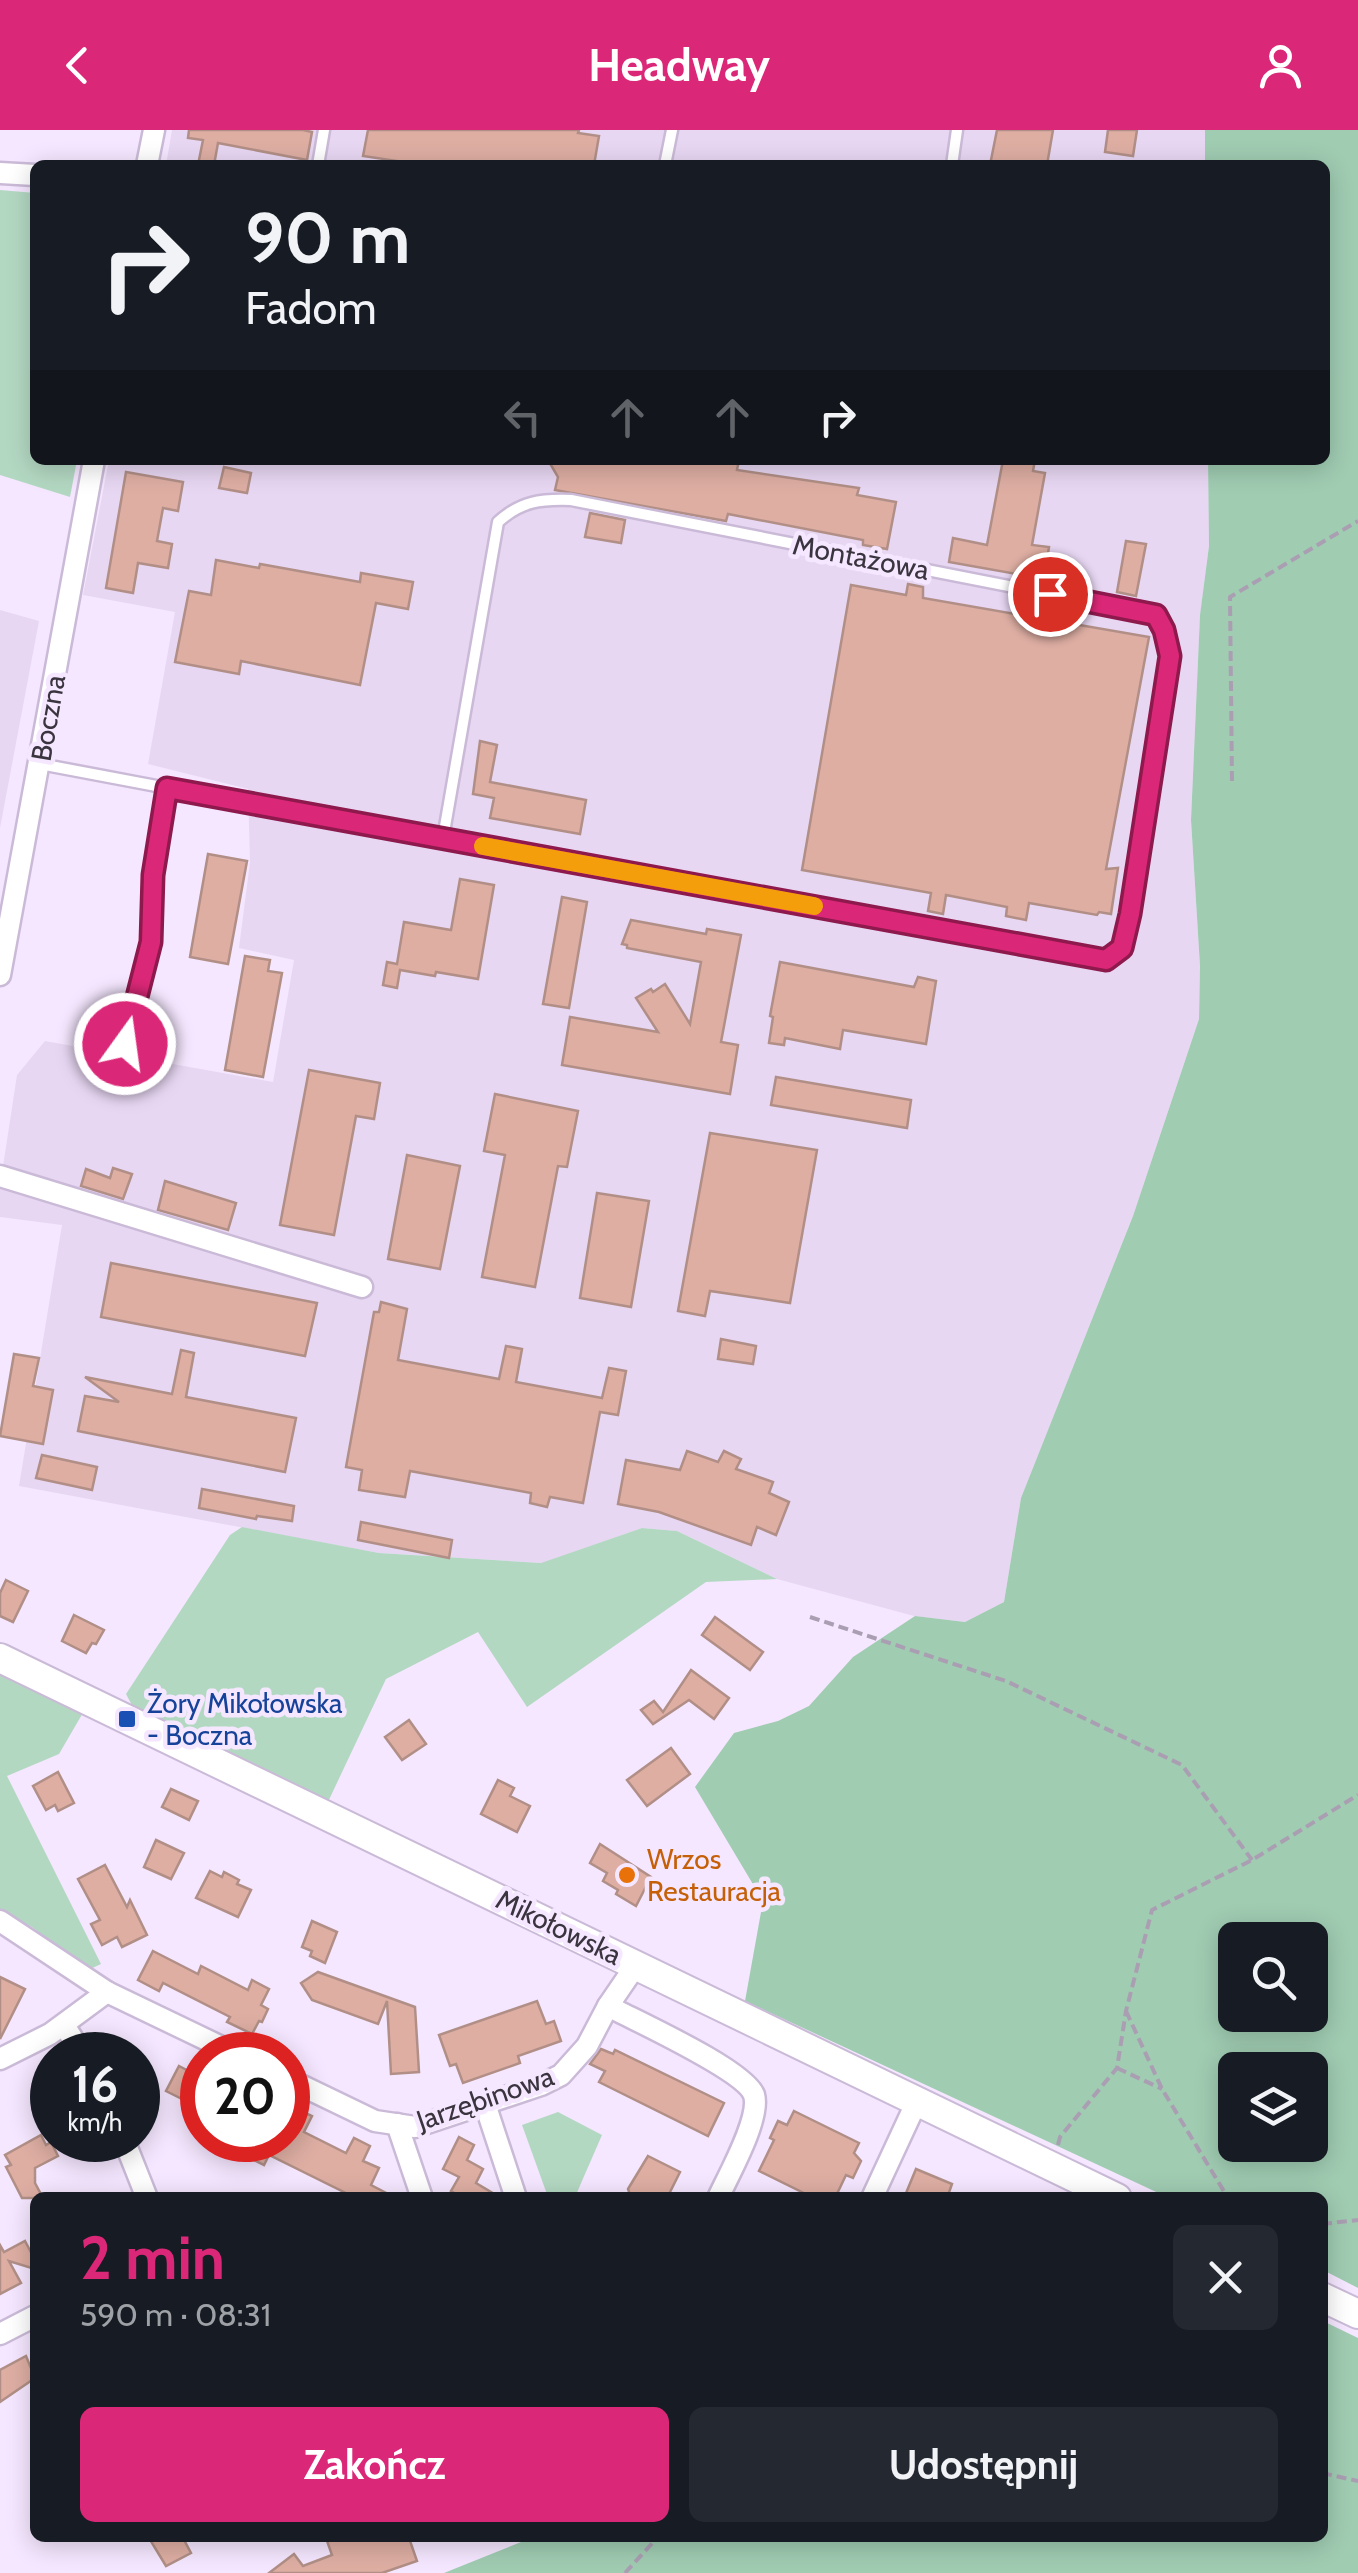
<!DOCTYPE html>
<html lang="pl">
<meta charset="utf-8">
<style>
:root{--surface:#171b24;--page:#242831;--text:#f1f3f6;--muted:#9ea1a6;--accent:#db2777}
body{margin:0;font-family:Cabin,sans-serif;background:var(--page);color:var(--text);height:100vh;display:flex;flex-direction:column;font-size:38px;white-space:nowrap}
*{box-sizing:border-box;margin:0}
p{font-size:32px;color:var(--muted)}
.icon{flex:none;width:55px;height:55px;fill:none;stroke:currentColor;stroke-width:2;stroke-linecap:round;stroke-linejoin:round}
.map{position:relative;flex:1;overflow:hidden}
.details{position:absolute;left:30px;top:2062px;width:1298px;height:350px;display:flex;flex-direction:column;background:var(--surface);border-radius:15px;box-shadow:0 5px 25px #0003}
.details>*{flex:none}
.top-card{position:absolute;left:30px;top:30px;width:1300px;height:305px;border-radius:15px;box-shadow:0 5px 25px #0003;background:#171b24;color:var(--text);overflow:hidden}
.tools{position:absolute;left:1218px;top:1792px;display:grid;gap:20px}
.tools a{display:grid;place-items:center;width:110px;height:110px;border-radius:15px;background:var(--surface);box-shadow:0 5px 25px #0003;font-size:50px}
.speed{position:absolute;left:30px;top:1902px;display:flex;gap:20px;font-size:50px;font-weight:700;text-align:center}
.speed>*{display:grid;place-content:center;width:130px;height:130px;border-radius:50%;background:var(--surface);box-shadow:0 5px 25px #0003;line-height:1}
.speed small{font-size:25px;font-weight:400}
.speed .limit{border:15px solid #d22;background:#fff;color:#111}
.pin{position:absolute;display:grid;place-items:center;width:85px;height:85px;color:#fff;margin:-42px;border:5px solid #fff;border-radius:50%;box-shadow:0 2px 10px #0007}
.me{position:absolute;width:110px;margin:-55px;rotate:14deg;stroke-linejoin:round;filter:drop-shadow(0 0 8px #0008)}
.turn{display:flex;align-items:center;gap:35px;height:210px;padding:0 50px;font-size:45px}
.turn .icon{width:130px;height:130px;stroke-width:2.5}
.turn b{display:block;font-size:70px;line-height:85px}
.lanes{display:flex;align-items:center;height:95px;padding:0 50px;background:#0003;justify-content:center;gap:50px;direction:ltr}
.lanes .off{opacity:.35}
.round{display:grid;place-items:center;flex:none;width:105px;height:105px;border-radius:15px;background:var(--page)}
.headline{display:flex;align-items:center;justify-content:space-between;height:170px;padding:0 50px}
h1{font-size:60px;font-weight:800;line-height:75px;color:var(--accent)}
.button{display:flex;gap:20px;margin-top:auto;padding:20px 50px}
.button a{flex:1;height:115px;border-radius:15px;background:var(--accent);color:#fff;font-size:40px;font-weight:800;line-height:115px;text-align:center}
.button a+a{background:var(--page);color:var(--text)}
header{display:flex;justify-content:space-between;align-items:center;height:130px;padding:0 50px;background:var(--accent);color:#fff;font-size:45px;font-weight:800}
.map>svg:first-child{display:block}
.built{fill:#e8d7f3}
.green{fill:#b3d8c2}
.forest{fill:#a0ccb2;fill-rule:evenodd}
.building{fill:#deaea3;stroke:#b18f87;stroke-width:2.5}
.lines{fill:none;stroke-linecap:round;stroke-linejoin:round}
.lane-casing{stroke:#cabad7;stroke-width:15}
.street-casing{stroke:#cabad7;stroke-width:25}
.secondary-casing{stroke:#cabad7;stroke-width:32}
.path{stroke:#aa9fb2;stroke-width:4;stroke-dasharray:10 5;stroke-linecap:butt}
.lane{stroke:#fff;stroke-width:10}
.street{stroke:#fff;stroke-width:20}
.secondary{stroke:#fff;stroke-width:28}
.route-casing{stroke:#8e194d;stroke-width:25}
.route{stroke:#db2777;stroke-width:18}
.slow{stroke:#f59e0b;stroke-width:18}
.transit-dot{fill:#1a4fb4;stroke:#f5e7ff;stroke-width:4}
.food-dot{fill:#e8710a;stroke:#f5e7ff;stroke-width:4}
.labels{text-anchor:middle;stroke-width:9;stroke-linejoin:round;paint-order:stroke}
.street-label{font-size:28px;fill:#3a343f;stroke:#f5e7ff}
.transit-label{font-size:28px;fill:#164399;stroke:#f5e7ff;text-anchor:start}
.food-label{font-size:28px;fill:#c56008;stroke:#f5e7ff;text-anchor:start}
</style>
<header><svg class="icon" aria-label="back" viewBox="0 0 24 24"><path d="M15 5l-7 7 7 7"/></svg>Headway<svg class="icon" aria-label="person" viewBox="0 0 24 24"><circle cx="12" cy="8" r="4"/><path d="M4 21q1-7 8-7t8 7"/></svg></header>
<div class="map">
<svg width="1358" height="2443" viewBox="0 0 1358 2443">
<rect width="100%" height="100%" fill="#f5e7ff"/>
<g class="built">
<path d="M172,0h1033v35h-1039z"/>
<path d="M109,330h1099l1,86 -9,70 -9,204 9,146 -1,53 -66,197 -112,282 -17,104 -39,20 -51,-6 -137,-37 -100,-48 -35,-3 -100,35 -163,-10 -360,-67 43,-261 -62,-8v-31l17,-111 28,-34 228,41 21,-122 -55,-12 11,-86 -2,-73 -100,-25 27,-152 -92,-17z"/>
<path d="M0,480l39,11 -39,207z"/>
</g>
<g class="green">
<path d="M0,60l35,3v267h42l-7,37 -70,-22z"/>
<path d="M242,1397l137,26 162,10 101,-35 35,3 100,48 -71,3 -179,125 -49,-75 -92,47 -59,125 -192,-93 -9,-17 104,-159z"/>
<path d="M0,1544l84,37 -25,43 -52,22 94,188 -15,7 -54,-44 -32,-17z"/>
<path d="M558,1982l44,23 -27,62h-27l-26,-72z"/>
</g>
<g class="forest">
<path d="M1205,0h153v2158l-35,-18 -1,-72 -155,-1 -422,-196 18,-100 -68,-114 39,-54 44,-12 31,-15 44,-49 62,-41 50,6 39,-20 17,-104 112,-282 66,-197 1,-53 -9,-146 9,-205 9,-69 -1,-86h117v-295h-120zM1235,1810h75v75h-75zM1235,1940h75v75h-75z"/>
<path d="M1323,2191l35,17v235h-914l87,-35h791z"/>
</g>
<g class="building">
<path d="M189,0h114l9,2 -5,28 -89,-17 -4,22h-16l5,-25 -15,-2z"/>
<path d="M368,0h211l-1,3 21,3 -5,29h-198l1,-4 -34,-5z"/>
<path d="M997,0h56l-6,35h-57z"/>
<path d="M1108,0h29l-4,26 -28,-4z"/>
<path d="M548,330h191l-2,10 122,18 -2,7 39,7 -9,47 -24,-4v-5l-135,-26 -2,7 -171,-31 3,-13z"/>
<path d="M1003,330h32l-2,11 12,2 -13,72 17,2 -5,32 -95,-17 4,-24 34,7z"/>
<path d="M224,337l27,6 -4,20 -28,-5z"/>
<path d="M126,342l57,10 -5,29 -15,-3 -6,33 15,3 -4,24 -30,-5 -5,30 -27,-5z"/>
<path d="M590,383l35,7 -4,23 -36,-6z"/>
<path d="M1126,411l20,3 -10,52 -19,-4z"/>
<path d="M216,430l43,8 1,-4 100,18 1,-9 52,9 -5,27 -32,-6 -16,82 -119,-24 -2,13 -64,-12 14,-71 22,4z"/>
<path d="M908,454l15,3v11l226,39 -43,232 12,-1 -7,46 -12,-2 -2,3 -68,-12 -3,17 -20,-4 1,-9 -61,-12 -3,19 -15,-3 3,-18 -129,-23 49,-285 55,10z"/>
<path d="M480,611l17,4 -7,37 96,18 -6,34 -90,-16 4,-20 -21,-4z"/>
<path d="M208,724l39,7 -19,103 -38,-7z"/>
<path d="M460,749l34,6 -16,94 -42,-7 -1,4 -35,-6 -3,18 -14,-3 4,-23 10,2 7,-42 47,8z"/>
<path d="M562,767l25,5 -18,106 -26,-4z"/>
<path d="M631,790l75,14 1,-5 34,6 -20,107 17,3 -8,49 -168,-29 8,-48 88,15 -22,-34 15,-9 2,3 12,-8 25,40 11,-62 -74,-14v-3l-5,-1z"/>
<path d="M245,826l25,4 -2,11 14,2 -19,104 -38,-7z"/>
<path d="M780,832l134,25 4,-10 18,4 -10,63 -83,-14 -3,19 -55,-11 -1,7 -15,-2 4,-26 -3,-1z"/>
<path d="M309,940l71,13 -6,36 -18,-3 -22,119 -54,-10z"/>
<path d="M776,947l135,23 -4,28 -136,-23z"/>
<path d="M495,964l83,17 -11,56 -9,-1 -23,121 -53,-10 23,-122 -21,-4z"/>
<path d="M710,1003l107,17 -27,153 -80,-12 -5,25 -27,-5z"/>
<path d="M407,1025l53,11 -20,103 -52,-10z"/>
<path d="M113,1038l19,6 -9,25 -42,-13 5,-17 24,9z"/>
<path d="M165,1051l71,22 -8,27 -70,-20z"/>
<path d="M597,1063l52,8 -18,106 -51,-9z"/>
<path d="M111,1133l206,40 -12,53 -204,-39z"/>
<path d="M381,1172l26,7 -9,51 101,19 7,-33 16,3 -6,33 86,16 7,-30 17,3 -8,44 -18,-3 -17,91 -33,-6 -3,10 -17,-4 1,-10 -121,-22 -5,26 -46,-7 3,-20 -16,-3 28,-155h5z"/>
<path d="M721,1209l35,7 -3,18 -35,-5z"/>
<path d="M181,1220l13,3 -8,44 110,21 -11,54 -207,-41 7,-35 34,6 -34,-25 87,17z"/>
<path d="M14,1224l25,4 -6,28 20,4 -10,54 -43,-8z"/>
<path d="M687,1321l31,11 6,-11 17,8 -5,10 37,13 -4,11 20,9 -13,33 -19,-8 -6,18 -92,-33 -41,-8 8,-44 54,10z"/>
<path d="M42,1325l55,12 -5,23 -56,-12z"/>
<path d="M202,1359l92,17 -2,15 -35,-5 -1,3 -57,-11z"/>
<path d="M361,1392l91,18 -3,18 -91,-18z"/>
<path d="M6,1450l22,11 -15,31 -13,-6v-23z"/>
<path d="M74,1485l30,15 -8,14 -4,-1 -6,10 -24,-12z"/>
<path d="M715,1487l48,35 -13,18 -48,-35z"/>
<path d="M691,1540l38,28 -15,21 -25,-19 -36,24 -12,-14 13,-9 9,11z"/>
<path d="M409,1590l17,24 -24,16 -17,-23z"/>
<path d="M671,1618l19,26 -43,32 -20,-26z"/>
<path d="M58,1642l16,31 -16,8 -3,-6 -9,5 -13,-24z"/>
<path d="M498,1650l16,8 -4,8 20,10 -13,26 -36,-18z"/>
<path d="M171,1659l27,12 -9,19 -27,-13z"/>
<path d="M156,1710l28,13 -13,26 -27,-12z"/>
<path d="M600,1714l51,33 -15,29 -20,-12 2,-4 -15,-9 4,-8 -17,-10z"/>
<path d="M105,1735l22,42 3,-7 17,35 -25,12 -5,-10 -15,8 -11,-21 9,-4 -22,-41z"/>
<path d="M210,1741l12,6 2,-5 15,8 -2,4 14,6 -13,27 -42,-19z"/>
<path d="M312,1791l25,11 -12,31 -15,-7 2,-5 -10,-4z"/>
<path d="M153,1821l45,23 3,-8 47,24 4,-10 17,9 -8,16 7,4 -6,13 -3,-1 -7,13 -25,-12 3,-5 -67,-34 -4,8 -21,-11z"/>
<path d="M318,1842l97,35 4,65 -28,2 -4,-73 -9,23 -66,-24 -11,-17z"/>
<path d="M0,1847l25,12 -25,50z"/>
<path d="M537,1871l9,23 8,-3 7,20 -43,15 2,7 -57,20 -7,-19 -6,2 -11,-31z"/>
<path d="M601,1919l12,5 2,-4 109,53 -16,33 -109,-54 6,-11 -15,-7z"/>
<path d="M179,1936l23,12v31l-36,-18z"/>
<path d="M295,1978l17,8 -8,16 42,21 8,-15 16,8 -7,15 16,7 -8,17 25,13h-40l-87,-43 -5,10 -52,-25h76v-16z"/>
<path d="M794,1981l65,32 -5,10 7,8 -8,17 -7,-3 -11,23h-21l-55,-27 15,-31 -4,-2 8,-17 9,4z"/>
<path d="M41,2005l5,10 5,-3 7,14 -23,12v15l8,15h-21l-16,-31 5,-2 -6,-10z"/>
<path d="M459,2007l15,8 -7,15 16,9 -7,14 25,15h-38l-12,-7 8,-14 -16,-8z"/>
<path d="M648,2026l32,16 -13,26h-36l-3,-9z"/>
<path d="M916,2039l36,15 -5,14h-43z"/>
<path d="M25,2111l10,19v9l-26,-8 12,22 -21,11v-49l4,7z"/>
<path d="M26,2226l9,22 -35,24v-32z"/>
<path d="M149,2408h34l8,15 -25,13z"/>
<path d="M326,2408h83l8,23 -35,12h-113l25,-19 9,12 29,-11z"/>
</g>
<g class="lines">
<g class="lane-casing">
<g id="lane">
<path d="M318,35l6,-35"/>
<path d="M665,35l7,-35"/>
<path d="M952,35l5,-35"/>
<path d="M40,634l127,24 939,171 16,-11 8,-34 40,-259 -6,-25 -8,-15 -585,-115c-30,-1 -50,1 -73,22l-55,316"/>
<path d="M125,914l26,-102 2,-67 14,-87"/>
</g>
</g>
<g class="street-casing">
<g id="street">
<path d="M147,35l7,-35"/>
<path d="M0,43l35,2"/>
<path d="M0,845l94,-515"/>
<path d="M0,1046l362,111"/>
<path d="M0,1791l107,71 131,63"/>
<path d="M608,1876c28,15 137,64 146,89 7,23 -26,81 -36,103"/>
<path d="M64,1895l19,30"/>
<path d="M0,1929l50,-25 57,-42"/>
<path d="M288,1949l87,42 40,6 126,-42 20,-10 26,-29 21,-40 28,-41"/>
<path d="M485,1974l31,94"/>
<path d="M397,1994l25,74"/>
<path d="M124,2010l23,58"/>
<path d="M872,2068l45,-97"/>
<path d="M0,2204l35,-18"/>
</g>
</g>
<g class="secondary-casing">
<g id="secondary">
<path d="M0,1528l1117,540"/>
<path d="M1322,2167l36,17"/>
</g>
</g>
<g class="path">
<path d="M1232,651l-2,-184 128,-76"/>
<path d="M810,1487l196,64 176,84 70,95"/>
<path d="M1126,1881l36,78 66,109"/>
<path d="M1117,1938l45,21"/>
<path d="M1058,2015l2,-8 57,-69 9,-57 26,-101 100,-50 106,-65"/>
<path d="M1322,2094l36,-4"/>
<path d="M1322,2343l36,8"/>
<path d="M625,2443l32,-35"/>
</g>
<use href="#lane" class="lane"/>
<use href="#street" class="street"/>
<use href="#secondary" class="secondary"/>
</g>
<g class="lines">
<g class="route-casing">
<path id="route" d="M125,914l26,-102 2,-67 14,-87 939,172 16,-12 8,-34 40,-258 -6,-26 -8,-15 -106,-21"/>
</g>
<use href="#route" class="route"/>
<path class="slow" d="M483,716l331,60"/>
</g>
<rect class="transit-dot" x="117" y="1579" width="20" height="20" rx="5"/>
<circle class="food-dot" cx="627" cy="1745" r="10"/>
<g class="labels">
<g class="street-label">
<text transform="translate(861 427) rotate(11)" y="10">Montażowa</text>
<text transform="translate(48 588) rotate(-80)" y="10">Boczna</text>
<text transform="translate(559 1797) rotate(26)" y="10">Mikołowska</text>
<text transform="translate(485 1968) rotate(-19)" y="10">Jarzębinowa</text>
</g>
<g class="transit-label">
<text x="147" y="1583">Żory Mikołowska<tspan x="147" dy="32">- Boczna</tspan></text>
</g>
<g class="food-label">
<text x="647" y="1739">Wrzos<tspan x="647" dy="32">Restauracja</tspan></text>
</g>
</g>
</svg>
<div class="tools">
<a><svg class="icon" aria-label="search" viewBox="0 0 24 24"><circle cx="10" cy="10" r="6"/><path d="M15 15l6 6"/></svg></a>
<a><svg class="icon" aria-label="layers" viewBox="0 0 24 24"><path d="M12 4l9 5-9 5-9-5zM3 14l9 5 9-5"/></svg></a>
</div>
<div class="speed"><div>16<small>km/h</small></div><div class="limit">20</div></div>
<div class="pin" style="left:1050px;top:464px;background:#d93025"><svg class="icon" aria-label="arrive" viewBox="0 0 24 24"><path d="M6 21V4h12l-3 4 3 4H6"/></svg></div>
<svg class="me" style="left:125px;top:914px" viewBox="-20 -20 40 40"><circle r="17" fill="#db2777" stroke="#fff" stroke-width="3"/><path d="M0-11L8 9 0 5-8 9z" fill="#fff"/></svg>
<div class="top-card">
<div class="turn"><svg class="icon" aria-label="right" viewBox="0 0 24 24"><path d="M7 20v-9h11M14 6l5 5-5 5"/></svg><div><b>90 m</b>Fadom</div></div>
<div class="lanes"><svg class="icon off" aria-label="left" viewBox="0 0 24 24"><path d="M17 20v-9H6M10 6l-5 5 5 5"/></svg><svg class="icon off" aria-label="ahead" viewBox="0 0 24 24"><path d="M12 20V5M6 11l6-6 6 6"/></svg><svg class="icon off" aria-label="ahead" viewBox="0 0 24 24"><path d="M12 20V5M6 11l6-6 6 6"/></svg><svg class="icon" aria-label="right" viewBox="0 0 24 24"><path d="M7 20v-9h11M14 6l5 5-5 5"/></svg></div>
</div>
<section class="details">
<div class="headline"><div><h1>2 min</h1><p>590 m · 08:31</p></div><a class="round"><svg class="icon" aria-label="close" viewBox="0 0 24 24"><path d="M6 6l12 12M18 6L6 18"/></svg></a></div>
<div class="button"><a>Zakończ</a><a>Udostępnij</a></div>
</section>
</div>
